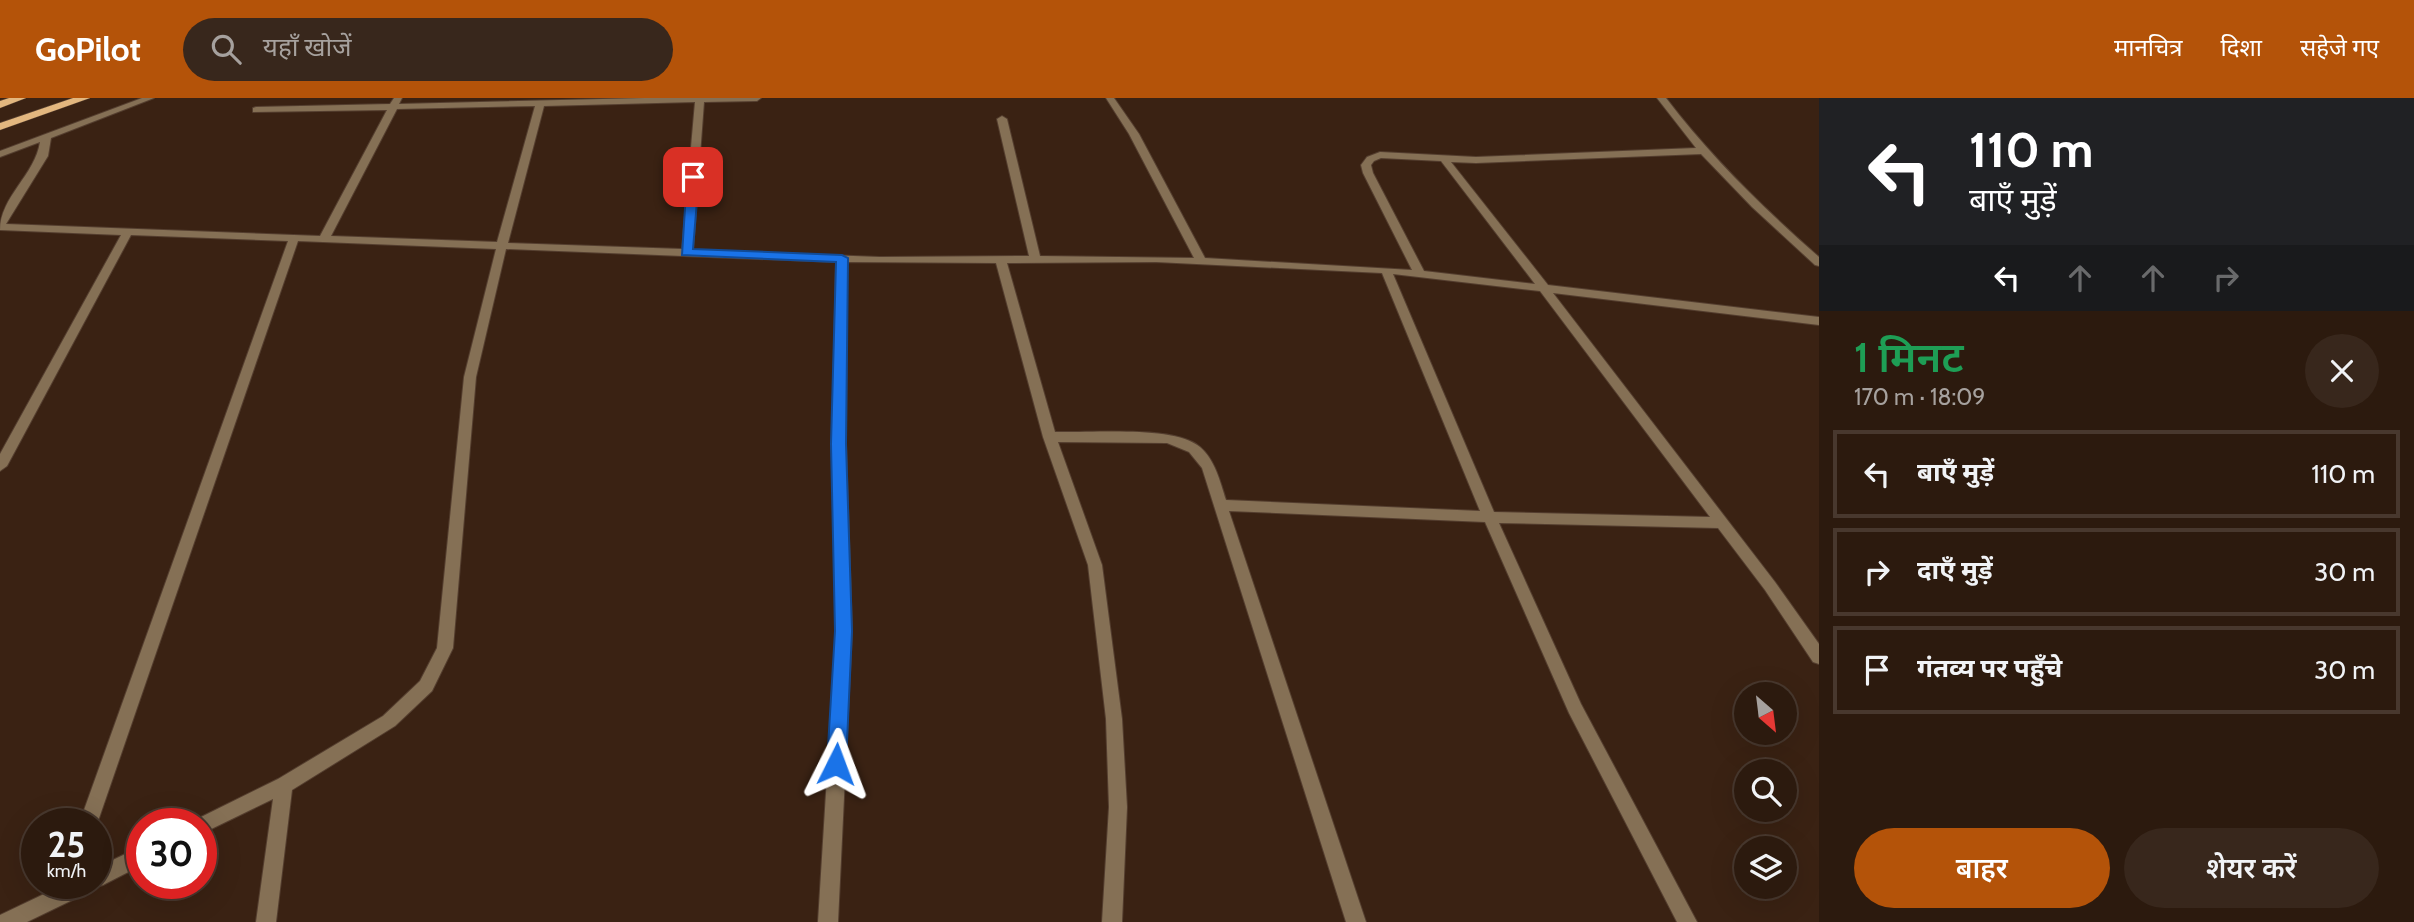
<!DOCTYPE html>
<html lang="hi">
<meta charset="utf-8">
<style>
:root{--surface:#2c1a0e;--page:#38271c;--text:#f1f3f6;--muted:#a6a19e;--line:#48382e;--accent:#b45309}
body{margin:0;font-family:Cabin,"Noto Sans Devanagari",sans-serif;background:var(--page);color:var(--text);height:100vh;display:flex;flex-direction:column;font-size:26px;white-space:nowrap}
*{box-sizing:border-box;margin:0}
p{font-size:23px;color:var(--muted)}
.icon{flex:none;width:38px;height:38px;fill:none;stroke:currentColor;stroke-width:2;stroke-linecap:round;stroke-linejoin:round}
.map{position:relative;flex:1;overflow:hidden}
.sheet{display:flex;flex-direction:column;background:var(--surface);width:595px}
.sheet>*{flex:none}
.hud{background:#202124;color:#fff;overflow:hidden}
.needle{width:46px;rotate:152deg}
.controls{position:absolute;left:1734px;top:584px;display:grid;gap:14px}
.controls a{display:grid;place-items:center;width:63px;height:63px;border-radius:50%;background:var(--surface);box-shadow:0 7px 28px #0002,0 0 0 2px var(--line);font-size:35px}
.speed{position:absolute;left:21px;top:710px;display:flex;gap:14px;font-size:35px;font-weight:700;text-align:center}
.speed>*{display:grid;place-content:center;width:91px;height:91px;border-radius:50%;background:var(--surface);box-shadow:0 7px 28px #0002,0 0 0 2px var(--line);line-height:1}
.speed small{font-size:18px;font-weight:400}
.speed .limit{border:10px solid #d22;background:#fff;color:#111}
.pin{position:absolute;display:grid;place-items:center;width:60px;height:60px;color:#fff;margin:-30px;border-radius:14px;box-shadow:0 4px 10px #0006}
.me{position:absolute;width:77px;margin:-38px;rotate:3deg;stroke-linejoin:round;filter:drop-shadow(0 0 5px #0008)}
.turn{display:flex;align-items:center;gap:24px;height:147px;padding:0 35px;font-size:32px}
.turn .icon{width:91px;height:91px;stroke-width:2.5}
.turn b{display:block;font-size:49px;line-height:60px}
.lanes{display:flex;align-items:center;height:66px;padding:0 35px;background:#0003;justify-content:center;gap:35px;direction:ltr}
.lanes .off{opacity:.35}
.round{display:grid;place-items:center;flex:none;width:74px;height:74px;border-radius:37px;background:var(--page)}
.head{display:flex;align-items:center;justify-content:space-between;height:119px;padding:0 35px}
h1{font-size:42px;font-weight:600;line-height:52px;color:#1e9e55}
.action{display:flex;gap:14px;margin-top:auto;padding:14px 35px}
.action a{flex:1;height:80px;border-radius:42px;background:var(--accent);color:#fff;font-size:28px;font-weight:600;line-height:80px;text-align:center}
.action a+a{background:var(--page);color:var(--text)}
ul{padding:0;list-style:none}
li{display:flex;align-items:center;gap:21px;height:88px;margin:0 14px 10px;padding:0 21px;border:4px solid var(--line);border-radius:0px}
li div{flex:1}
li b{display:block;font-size:26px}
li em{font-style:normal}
header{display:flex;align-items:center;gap:42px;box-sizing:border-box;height:98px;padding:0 35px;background:var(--accent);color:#fff}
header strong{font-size:33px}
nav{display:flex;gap:38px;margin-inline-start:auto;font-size:24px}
.search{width:490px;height:63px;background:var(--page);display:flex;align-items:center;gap:18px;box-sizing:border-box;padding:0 24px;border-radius:38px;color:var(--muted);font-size:26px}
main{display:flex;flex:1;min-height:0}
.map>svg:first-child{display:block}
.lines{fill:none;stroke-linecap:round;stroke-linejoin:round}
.minor-casing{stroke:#543e2f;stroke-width:2}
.primary-casing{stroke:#543e2f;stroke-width:1}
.minor{fill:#857055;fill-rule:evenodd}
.primary{fill:#e3b77f;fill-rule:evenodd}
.route{fill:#1a73e8;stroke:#114b97;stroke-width:2}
</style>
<header>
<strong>GoPilot</strong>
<div class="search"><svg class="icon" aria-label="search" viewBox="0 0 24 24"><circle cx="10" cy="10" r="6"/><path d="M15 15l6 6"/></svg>यहाँ खोजें</div>
<nav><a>मानचित्र</a><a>दिशा</a><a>सहेजे गए</a></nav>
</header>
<main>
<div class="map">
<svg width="1819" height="824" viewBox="0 0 1819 824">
<rect width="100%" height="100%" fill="#3a2213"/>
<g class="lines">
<g class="minor-casing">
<g id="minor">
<path d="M142,0h12l-103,40 -3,18 -42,68 314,12 67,-126 -134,2v-4l3,-1 134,-3 4,-6h8l-3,6 245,-6h117l-4,3 -53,1 -11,148 187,7 149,-1 -32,-137 5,-3 5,3 33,137 154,2 -65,-124 -23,-36h8l25,36 66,124 207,12 -49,-97 -2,-8 6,-8 13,-5 96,5 220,-9 -39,-50h9c45,59 97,110 153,159v9l-4,-1 -63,-58 -51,-53 -225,9 -25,-1 97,123 271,32v8l-266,-32 222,289 44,62v20l-6,-2 -48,-72 -47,-62 -219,-5 82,181 116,218h-20l-108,-209 -84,-191 -256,-11 137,411h-20l-144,-454 -13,-16 -22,-9 -109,-1 44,123 20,154 5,88 -5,115h-20l7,-115 -3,-88 -18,-154 -45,-128 -47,-174 -149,-1 -1,182 6,187 -14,291h-20l18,-291 -4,-187 4,-182 -330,-13 -30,128 -23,271 -21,43 -37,35 -103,64 -16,132h-20l17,-123 -72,35v-10h-8l2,-4 83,-41 105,-63 37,-35 17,-33 27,-271 32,-128 -198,-8 -201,583h-18l209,-583 -157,-6 -124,231 -7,5v-17l121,-219 -121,-5c0,-33 35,-55 40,-88l-40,15v-6zM695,4l-13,147 -174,-6 36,-137zM535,8l-38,136 -166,-6 66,-127zM1381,60l60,3 94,123 -111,-13 -51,-98 -2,-8 3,-4zM1156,164l226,11 98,238 -254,-11c-6,-19 -11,-40 -26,-53 -25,-22 -110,-14 -145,-15l-48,-169zM1393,176l147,17 170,226 -216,-5z"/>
<path d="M142,748v19l-39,20 -7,2 -3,-1 -2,5 -64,31h-27v-7l65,-31h31v-16z"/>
</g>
</g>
<g class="primary-casing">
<g id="primary">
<path d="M9,0h17l-26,10v-7z"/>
<path d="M73,0h17l-90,32v-7z"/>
</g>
</g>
<use href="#minor" class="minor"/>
<use href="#primary" class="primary"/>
</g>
<path class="route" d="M693,75l6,4 -6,72 149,6 6,3 -2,186 6,187 -6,133 -3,6 -7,2 -6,-2 -3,-6 8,-133 -4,-187 5,-182 -154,-7 5,-78z"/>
</svg>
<div class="controls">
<a><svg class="needle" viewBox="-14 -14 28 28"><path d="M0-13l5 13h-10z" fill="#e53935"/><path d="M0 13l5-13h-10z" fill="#a6a19e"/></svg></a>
<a><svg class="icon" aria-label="search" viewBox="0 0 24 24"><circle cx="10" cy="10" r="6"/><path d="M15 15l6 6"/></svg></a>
<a><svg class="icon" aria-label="layers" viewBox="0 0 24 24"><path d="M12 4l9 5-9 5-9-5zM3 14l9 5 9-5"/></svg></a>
</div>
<div class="speed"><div>25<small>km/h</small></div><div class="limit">30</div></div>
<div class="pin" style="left:693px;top:79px;background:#d93025"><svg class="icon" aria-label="arrive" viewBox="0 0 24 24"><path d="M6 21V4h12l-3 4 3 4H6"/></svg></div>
<svg class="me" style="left:836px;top:666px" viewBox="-20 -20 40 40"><path d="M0-17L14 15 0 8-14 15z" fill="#1a73e8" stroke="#fff" stroke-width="4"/></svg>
</div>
<section class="sheet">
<div class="hud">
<div class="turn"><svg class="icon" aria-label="left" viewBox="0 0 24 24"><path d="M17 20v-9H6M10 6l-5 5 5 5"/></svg><div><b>110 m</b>बाएँ मुड़ें</div></div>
<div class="lanes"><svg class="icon" aria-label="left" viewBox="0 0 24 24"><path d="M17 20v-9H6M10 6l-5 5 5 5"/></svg><svg class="icon off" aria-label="ahead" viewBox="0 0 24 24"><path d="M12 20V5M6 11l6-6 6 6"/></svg><svg class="icon off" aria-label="ahead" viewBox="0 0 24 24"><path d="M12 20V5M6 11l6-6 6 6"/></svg><svg class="icon off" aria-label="right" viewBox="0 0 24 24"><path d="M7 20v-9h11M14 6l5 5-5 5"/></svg></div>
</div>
<div class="head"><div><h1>1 मिनट</h1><p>170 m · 18:09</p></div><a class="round"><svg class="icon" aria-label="close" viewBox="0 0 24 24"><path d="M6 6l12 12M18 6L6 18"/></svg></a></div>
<ul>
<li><svg class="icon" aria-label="left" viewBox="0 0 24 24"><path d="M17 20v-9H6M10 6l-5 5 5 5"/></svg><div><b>बाएँ मुड़ें</b></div><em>110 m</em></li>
<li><svg class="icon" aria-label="right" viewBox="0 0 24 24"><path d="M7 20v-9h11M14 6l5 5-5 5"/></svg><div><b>दाएँ मुड़ें</b></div><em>30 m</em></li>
<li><svg class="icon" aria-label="arrive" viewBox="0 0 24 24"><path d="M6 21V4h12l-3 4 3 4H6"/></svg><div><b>गंतव्य पर पहुँचे</b></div><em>30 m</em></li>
</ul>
<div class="action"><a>बाहर</a><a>शेयर करें</a></div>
</section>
</main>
